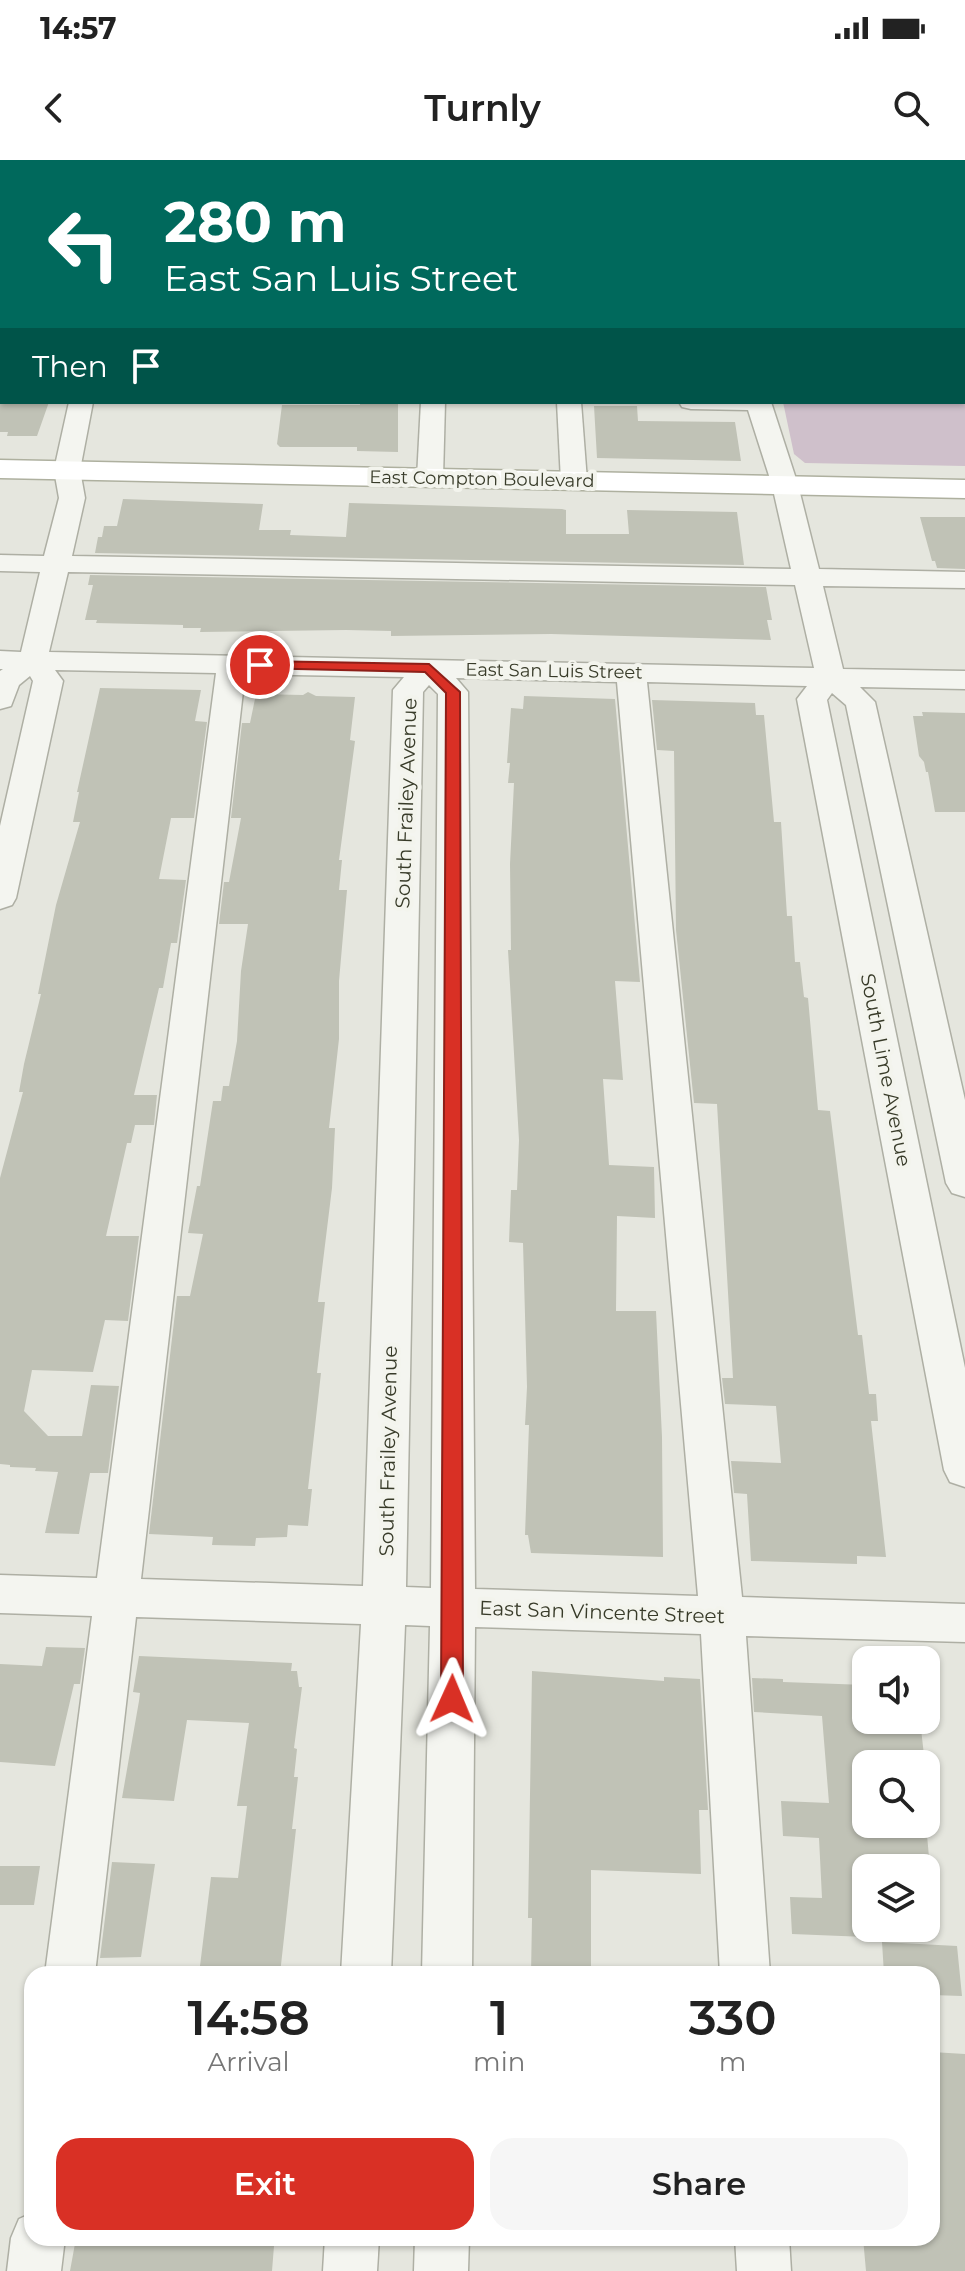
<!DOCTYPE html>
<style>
:root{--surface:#fff;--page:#f6f6f6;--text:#222;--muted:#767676;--accent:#d93025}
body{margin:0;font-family:Montserrat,sans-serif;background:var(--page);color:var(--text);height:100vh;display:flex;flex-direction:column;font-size:30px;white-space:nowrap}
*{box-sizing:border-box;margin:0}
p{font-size:26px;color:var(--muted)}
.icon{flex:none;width:44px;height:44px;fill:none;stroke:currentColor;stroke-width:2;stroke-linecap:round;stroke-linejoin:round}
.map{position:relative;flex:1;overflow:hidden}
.panel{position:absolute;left:24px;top:1806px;width:916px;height:280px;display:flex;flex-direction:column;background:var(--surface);border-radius:24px;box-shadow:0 2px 6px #0004}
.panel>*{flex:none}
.guide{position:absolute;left:0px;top:0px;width:966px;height:244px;box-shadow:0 2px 6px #0004;background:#00695c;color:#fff;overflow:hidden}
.buttons{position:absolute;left:852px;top:1486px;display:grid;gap:16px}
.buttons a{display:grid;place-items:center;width:88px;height:88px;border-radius:16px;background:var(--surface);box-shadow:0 2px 6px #0004;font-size:40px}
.pin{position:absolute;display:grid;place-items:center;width:68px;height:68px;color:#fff;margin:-34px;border:4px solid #fff;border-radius:50%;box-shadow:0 2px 8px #0007}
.me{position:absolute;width:88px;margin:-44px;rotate:1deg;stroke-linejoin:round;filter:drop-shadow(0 0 6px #0008)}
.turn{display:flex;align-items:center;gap:28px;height:168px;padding:0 32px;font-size:36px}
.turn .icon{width:104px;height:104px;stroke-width:2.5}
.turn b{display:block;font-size:56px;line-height:68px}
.then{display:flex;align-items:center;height:76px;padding:0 32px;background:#0003;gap:16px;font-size:30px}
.eta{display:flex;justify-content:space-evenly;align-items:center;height:136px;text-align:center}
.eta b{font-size:48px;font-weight:600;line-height:56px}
.button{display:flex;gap:16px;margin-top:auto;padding:16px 32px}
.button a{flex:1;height:92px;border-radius:24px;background:var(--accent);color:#fff;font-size:32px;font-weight:600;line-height:92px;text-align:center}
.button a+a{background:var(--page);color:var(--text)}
.status{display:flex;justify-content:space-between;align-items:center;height:56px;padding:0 40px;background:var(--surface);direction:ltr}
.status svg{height:22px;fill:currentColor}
header{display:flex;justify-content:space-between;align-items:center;height:104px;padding:0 32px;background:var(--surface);font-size:36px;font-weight:600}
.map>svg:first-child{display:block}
.green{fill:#cfc0cb}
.building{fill:#c0c2b6}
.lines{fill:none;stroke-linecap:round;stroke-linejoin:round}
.minor-casing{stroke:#aeafa4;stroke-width:3}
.major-casing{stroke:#aeb09f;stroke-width:3}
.minor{fill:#f4f5f0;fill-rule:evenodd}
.major{fill:#fff;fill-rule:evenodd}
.route{fill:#d93025;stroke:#8d1f18;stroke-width:2}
.labels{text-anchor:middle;stroke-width:8;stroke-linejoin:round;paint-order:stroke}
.far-street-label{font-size:18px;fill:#383b29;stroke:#f3f4ed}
.street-label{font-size:20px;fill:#383b29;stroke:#f3f4ed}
</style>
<div class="status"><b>14:57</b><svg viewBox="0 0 49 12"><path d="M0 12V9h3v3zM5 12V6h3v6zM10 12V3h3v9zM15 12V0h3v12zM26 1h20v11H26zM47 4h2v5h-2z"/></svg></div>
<header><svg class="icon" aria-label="back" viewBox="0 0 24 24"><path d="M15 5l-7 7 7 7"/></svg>Turnly<svg class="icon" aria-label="search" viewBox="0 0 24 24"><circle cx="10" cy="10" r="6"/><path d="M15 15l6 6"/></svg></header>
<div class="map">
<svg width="965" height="2111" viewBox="0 0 965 2111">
<rect width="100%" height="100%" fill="#e5e6de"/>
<path class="green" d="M733,0h232v306l-160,-3 -11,-9 -11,-52h181v-240z"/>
<g class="building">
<path d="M0,242h49l-12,34h-30l1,-4h-8z"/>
<path d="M360,242h38v50l-41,-1v-4h-77l-3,-3 5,-39h78z"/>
<path d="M594,246h43l1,15 97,1 6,39 -144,-3z"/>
<path d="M123,339l140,5 -4,26h32l-1,5 56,2 3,-34 213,6 4,1v24h63l-2,-24 110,2 7,53 -649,-12 3,-16h4l2,-11h13z"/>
<path d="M920,357h45v52l-28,-1 -2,-7h-3z"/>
<path d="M90,415l676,12 6,33h-5l4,20 -220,-6 -160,2v-5l-45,-1 -146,2 1,-4h-18v-3l-87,-2 1,-3h-12l8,-35h-5z"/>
<path d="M100,528l101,2 -6,31 12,1 -13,96h-23l-12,61 27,1 -9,63h-6l-8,45h-4l-25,107h23l-3,30h-19l-4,18h-4l-21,93h33l-11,85 -23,-1 -12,52 -61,-2 -8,41 24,25h34l9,-51 28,1 -11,87h-18l-11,61 -34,-1 13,-61 -23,-1 1,-3 -26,-1v-2l-10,-1v-286l23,-86h-4l5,-28 17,-70h-3l18,-89 24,-83h-7l6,-30h-2z"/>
<path d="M308,532l8,4 39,1 -5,43 5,1 -16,119h3l-3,30h8l-8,91v58l-10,89h6l-3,60 -14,114h7l-8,71h4l-13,116h4l-4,37 -20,-1 -1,12 -31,1 -1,8 -43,-1 1,-8 -64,-3 28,-238h13l13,-62 -15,-1 9,-47h3l13,-85h8l2,-15h6l8,-45 4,-70 7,-47h-29l5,-42h5l12,-64h-10l11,-95h8l6,-29 47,1z"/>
<path d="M524,536l91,3 25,283 -25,-1 8,99 -20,-1 6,86 45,2 1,51 -38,-2 -1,95h40l6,126 1,120 -132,-4 -3,-18h-3l4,-110h-4l2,-38 -4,-144 -14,-1 2,-52h6l2,-50 -11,-190h3l-1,-86 4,-81h-6l2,-20h-3l4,-55 12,1z"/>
<path d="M652,540l103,3 1,12h8l10,107h7l6,94h5l3,46h5l4,35 4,1 10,112 12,1 28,224h4l7,59h7l2,27h-7l15,136 -29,-1v8l-106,-3 -4,-67 -13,-1 -3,-32 50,2 -5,-57 -51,-2 -3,-26h11l-16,-274 -23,-1 -18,-173 -2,-179 -17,-1z"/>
<path d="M922,552l43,1v99h-30l-7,-40h-2l-2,-10 -5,-6 -6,-40h10z"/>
<path d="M46,1487l39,1 -5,36h-6l-19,82 -55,-4v-98l42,2z"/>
<path d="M139,1496l153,7 -1,8h6l2,16h3l-8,61 3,1 -3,28h4l-6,52h4l-16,145h-81l12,-97 27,1 9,-72h-10l12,-83 -62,-3 -13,81 -52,-3 17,-97 1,-8 -7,-1z"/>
<path d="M532,1511l132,10v-4l36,2 8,131h-9l2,64 -110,-4v104h-60l1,-56h-4z"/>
<path d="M752,1518l31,1v3l83,3v35h54l5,44h-59v60h60l4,44h-64v69l-74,-3 -2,-37 32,1 -3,-60 -36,-2 -2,-35 48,2 -7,-87 -68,-4z"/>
<path d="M112,1702l43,2 -14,93 -41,1z"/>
<path d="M0,1706h40l-6,39h-34z"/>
<path d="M882,1782l75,4 5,50 -30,-1v-21h-48z"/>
<path d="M932,1892l33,2v217h-99l-3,-33h69z"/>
<path d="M76,2078h87v2l111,6 -2,25h-202z"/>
</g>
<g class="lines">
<g class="minor-casing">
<g id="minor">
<path d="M131,0h22l-23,2z"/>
<path d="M160,0h120l2,2h-120z"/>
<rect x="429" y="0" width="22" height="2"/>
<rect x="564" y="0" width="22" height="2"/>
<rect x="702" y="0" width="22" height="2"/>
<rect x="964" y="42" width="1" height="14"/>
<rect x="0" y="222" width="2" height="14"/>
<path d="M69,242h24l-13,68 5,28 -13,58 719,13 -19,-84 -24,-75 -57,-1 -9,-2 -3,-5h92l27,83 21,84 146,3v16l-142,-2 20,83 122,2v18l-105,-2 15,15 90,398v97l-13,-4 -6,-10 -100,-478 -14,-12 -5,7 138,668v119l-15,-5 -6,-12 -147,-771 10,-13 -160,-4 95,915 223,7v38l-219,-6 24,338h-50l-19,-340 -226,-7 -3,347h-50l8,-348 -25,-1 -14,349h-50l20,-350 -225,-7 -41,357h-50l47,-358 -92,-3v-38l97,3 119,-905 -161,-3 8,11 -47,217 -4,7 -12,4v-83l33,-145 -3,-5 -11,9 -8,21 -11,3v-38l3,-2h-3v-18l21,1 19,-80 -40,-1v-16l44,1 15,-58 -5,-28zM68,412l727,13 19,83 -765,-16zM245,514l159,3 -11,13 -30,896 -222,-7zM456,518l161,4 81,914 -223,-7 -7,-897zM429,525l9,9 -7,894 -25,-1 17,-895z"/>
<path d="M421,242h24l-2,76 -4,6h-18l-4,-6z"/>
<path d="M557,242h24l6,79 -4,6h-18l-4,-6z"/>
<path d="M32,2053v25h33l-4,33h-54l4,-33 8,-19z"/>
<path d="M325,2078h54l-2,33h-54z"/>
<path d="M415,2078h54l-1,33h-54z"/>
<path d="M735,2078h54l2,33h-54z"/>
</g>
</g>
<g class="major-casing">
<path id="major" d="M0,300l965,20v18l-965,-20z"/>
</g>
<use href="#minor" class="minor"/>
<use href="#major" class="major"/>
</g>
<path class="route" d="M260,501l169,3 31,28 3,1007 -4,7 -7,2 -8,-2 -3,-7 5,-1006 -21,-21 -170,-4 -2,-3z"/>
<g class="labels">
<g class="far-street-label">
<text transform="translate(482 319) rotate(1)" y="6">East Compton Boulevard</text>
<text transform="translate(554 511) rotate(1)" y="6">East San Luis Street</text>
</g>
<g class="street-label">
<text transform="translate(406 643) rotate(-88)" y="7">South Frailey Avenue</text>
<text transform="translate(886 910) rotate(79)" y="7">South Lime Avenue</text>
<text transform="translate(388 1291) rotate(-89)" y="7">South Frailey Avenue</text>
<text transform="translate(602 1452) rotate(2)" y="7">East San Vincente Street</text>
</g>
</g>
</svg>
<div class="buttons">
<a><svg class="icon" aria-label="sound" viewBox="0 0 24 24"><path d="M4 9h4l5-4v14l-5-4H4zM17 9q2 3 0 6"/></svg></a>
<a><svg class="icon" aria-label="search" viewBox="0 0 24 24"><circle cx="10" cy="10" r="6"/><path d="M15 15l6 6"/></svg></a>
<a><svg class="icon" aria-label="layers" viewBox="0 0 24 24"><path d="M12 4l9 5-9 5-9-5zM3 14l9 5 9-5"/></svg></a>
</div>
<div class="pin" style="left:260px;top:505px;background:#d93025"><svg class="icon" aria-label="arrive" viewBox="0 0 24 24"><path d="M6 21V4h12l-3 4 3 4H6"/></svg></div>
<svg class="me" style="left:452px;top:1539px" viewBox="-20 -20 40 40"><path d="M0-17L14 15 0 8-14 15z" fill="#d93025" stroke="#fff" stroke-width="4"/></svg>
<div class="guide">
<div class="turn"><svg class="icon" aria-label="left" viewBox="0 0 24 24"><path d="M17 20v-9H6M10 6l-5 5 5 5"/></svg><div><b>280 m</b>East San Luis Street</div></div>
<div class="then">Then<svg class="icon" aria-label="arrive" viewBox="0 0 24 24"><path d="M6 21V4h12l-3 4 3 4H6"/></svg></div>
</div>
<section class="panel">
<div class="eta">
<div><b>14:58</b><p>Arrival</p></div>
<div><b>1</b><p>min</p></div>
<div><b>330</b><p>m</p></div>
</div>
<div class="button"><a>Exit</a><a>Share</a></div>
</section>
</div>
